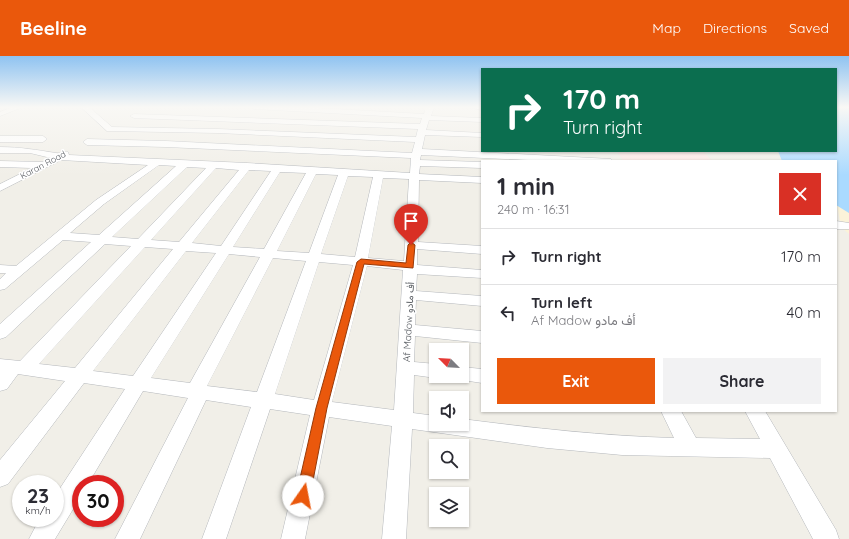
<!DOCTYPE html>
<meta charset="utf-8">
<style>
:root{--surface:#fff;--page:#f2f2f3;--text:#2b2b33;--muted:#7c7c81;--line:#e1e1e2;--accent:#ea580c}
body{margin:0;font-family:Quicksand,Vazirmatn,sans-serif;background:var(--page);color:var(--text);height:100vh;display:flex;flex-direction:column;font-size:15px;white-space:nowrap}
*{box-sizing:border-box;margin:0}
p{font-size:13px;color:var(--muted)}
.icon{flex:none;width:22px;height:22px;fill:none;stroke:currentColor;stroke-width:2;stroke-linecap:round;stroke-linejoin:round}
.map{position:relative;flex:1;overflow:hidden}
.sheet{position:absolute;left:481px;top:104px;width:356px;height:252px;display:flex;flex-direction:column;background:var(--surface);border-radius:0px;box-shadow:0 1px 3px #0004}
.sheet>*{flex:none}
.guide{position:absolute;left:481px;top:12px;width:356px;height:84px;border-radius:0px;box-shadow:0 1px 3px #0004;background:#0b6e4f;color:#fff;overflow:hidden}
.needle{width:26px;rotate:294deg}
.buttons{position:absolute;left:429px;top:287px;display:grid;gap:8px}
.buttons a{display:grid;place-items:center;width:40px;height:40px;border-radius:0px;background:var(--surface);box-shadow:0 1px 3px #0004;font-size:20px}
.speed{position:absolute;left:12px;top:419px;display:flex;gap:8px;font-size:20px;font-weight:700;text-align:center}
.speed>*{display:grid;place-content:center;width:52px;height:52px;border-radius:50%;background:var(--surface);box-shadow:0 1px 3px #0004;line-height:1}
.speed small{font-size:10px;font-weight:400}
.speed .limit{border:6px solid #d22;background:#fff;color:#111}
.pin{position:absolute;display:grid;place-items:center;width:34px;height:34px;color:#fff;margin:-41px -17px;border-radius:50% 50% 50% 0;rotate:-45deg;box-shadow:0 0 4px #0007}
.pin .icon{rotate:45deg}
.me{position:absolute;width:44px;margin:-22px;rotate:12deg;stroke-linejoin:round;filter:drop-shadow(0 0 3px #0008)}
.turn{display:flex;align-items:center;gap:14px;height:84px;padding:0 16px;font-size:18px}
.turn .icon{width:52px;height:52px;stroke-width:2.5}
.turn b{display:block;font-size:28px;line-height:34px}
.round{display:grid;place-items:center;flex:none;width:42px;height:42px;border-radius:0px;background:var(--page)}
.overview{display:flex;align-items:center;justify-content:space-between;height:68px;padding:0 16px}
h1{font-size:24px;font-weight:700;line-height:30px}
.action{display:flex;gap:8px;margin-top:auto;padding:8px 16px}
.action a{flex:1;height:46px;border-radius:0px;background:var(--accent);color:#fff;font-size:16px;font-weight:700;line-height:46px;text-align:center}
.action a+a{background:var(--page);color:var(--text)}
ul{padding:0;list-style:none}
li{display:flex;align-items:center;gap:12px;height:56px;padding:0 16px;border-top:1px solid var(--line)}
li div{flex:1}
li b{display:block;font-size:15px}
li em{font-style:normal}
header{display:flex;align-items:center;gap:24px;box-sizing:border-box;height:56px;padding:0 20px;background:var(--accent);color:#fff}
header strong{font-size:19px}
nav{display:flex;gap:22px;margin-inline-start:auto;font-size:14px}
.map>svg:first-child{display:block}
.medical{fill:#fce8e6}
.sand{fill:#fbf3d9}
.water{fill:#aadaff}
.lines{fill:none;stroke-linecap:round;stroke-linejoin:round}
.minor-casing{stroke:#b5b8bc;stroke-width:1}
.minor{fill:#fff;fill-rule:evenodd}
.route{fill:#ea580c;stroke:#983908}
.labels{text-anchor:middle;stroke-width:3;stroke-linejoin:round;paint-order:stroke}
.far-street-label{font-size:9px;fill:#5f6368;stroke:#fff}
.street-label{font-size:10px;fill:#5f6368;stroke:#fff}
</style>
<header>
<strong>Beeline</strong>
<nav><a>Map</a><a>Directions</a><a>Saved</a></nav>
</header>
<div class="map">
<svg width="849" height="483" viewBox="0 0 849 483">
<rect width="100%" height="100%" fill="#f1efe8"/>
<path class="medical" d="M617,95h86l9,10h-89z"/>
<path class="sand" d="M837,149l12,8v21l-8,-7z"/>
<path class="water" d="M836,51h13v106l-13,-8v-44h-54l-4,-10h58z"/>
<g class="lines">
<g class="minor-casing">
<g id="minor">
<path d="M13,51h10l-23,9v-4z"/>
<path d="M81,51h8l23,20 106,2 198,8 2,-8 -284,-11 -4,-2 4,-2 286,10 2,-6 -168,-9 -3,-2h49l124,7 2,-7h8l-3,9 51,2v4l-53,-2 -3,10 56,3v4l-57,-2 -3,14 189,10 2,2h-64l-128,-6 -1,5 62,2v6l-62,-2 -1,8 63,3v6l-63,-3 -1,62 64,4v8l-65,-5v16l65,5v8l-65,-4 -1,17 66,5v10l-66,-6 -1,25 67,6v12l-67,-7 -1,26 22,2v12h5l-5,2 -22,-3 -1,38 23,3v8h26v-5c71,9 141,17 212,19l-13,-27h20l15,27 64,1 -15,-28h20l71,119 3,9h-26l-43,-81 -148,-3 -75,-7 -135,-19 -6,110h-24l10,-113 -63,-9 -24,122h-24l29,-124 -40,-6 -44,130h-24l49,-132 -45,-7 -66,139h-25l73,-141 -45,-7 -55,93h-7v12l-26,43h-26l11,-21h15v-22l70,-107 -41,-6 -76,101 -8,3v-27l65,-79 -47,-7 -11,15 -7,2v-32l20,2 111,-115 -26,-2 -99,93 -6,2v-15l91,-82 -28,-2 -58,49 -5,1v-11l6,-6h-6v-8l16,1 80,-66 52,-35 -87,-5 -61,31v-7l32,-16 -32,-1v-6l42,1 9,-4 -21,-5h-30v-6c20,0 37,3 56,6 5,1 7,-2 12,-1l1,3 178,8 163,10 1,-15 -245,-11 -79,-2 -4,-3 4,-3 79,2 246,12 3,-11 -197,-9 -108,-2h-3zM159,109l17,1 -77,69 -29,-2 34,-29zM187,111l19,1 -68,71 -26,-2zM216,112l23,2 -60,72 -28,-2zM249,114l22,1 -50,75 -29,-3zM280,116l26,1 -42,76 -31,-2zM316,118l22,1 -29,78 -32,-2zM348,120l25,1 -18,80 -34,-3zM383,122l26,1 -5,82 -36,-3zM145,191l28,2 -98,119 -36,-4zM186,195l30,2 -83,123 -40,-5zM229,198l31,3 -70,126 -39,-5zM273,202l33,3 -49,131 -50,-6zM319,206l34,3 -39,135 -39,-6zM367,210l36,4 -9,140 -62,-8z"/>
<path d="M470,51h12v3z"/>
<path d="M0,80h43l4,3 -4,3h-43z"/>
<path d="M836,165l13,2v6h-13z"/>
<path d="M462,311l20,2v14l-26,-4 -2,-3h8z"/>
</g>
</g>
<use href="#minor" class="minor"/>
</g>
<linearGradient id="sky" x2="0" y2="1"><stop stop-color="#8fc3f1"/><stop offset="0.43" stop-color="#f9f8f5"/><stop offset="1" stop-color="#f9f8f5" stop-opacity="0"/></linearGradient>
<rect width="849" height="119" fill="url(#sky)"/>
<path class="route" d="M411,186l4,3 -2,23 -49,-4 -37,144 -17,88 -2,4 -5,2 -5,-2 -2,-4 20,-88 41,-146 4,-3 45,4 2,-18z"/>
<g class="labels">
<g class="far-street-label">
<text transform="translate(43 109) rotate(-28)" y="3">Karan Road</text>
</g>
<g class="street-label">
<text transform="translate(408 266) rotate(-87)" y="4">Af Madow أف مادو</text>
</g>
</g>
</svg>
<div class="buttons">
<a><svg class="needle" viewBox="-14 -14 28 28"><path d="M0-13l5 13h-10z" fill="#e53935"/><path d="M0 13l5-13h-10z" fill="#7c7c81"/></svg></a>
<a><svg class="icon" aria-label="sound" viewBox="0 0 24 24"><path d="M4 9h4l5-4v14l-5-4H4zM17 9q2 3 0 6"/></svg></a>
<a><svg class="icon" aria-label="search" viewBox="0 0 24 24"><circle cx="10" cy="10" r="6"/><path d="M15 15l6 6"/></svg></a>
<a><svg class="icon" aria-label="layers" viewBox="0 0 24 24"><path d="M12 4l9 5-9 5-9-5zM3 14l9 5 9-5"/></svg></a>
</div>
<div class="speed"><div>23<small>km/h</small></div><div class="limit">30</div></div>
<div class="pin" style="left:411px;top:189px;background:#d93025"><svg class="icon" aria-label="arrive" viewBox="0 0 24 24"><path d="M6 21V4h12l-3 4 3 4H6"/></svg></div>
<svg class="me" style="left:303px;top:440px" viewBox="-20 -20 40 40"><circle r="19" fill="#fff"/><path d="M0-13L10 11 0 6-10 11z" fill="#ea580c"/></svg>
<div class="guide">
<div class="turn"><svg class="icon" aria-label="right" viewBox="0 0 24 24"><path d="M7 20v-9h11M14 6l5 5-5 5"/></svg><div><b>170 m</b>Turn right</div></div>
</div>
<section class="sheet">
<div class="overview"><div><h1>1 min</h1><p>240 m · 16:31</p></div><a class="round" style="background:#d93025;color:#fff"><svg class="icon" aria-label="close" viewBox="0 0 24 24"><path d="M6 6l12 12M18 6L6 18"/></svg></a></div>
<ul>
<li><svg class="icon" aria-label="right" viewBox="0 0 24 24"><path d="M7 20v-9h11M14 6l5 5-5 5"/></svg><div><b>Turn right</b></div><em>170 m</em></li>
<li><svg class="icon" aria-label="left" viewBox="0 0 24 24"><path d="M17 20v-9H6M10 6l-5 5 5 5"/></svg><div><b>Turn left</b><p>Af Madow أف مادو</p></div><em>40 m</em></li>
</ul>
<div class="action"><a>Exit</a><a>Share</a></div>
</section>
</div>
